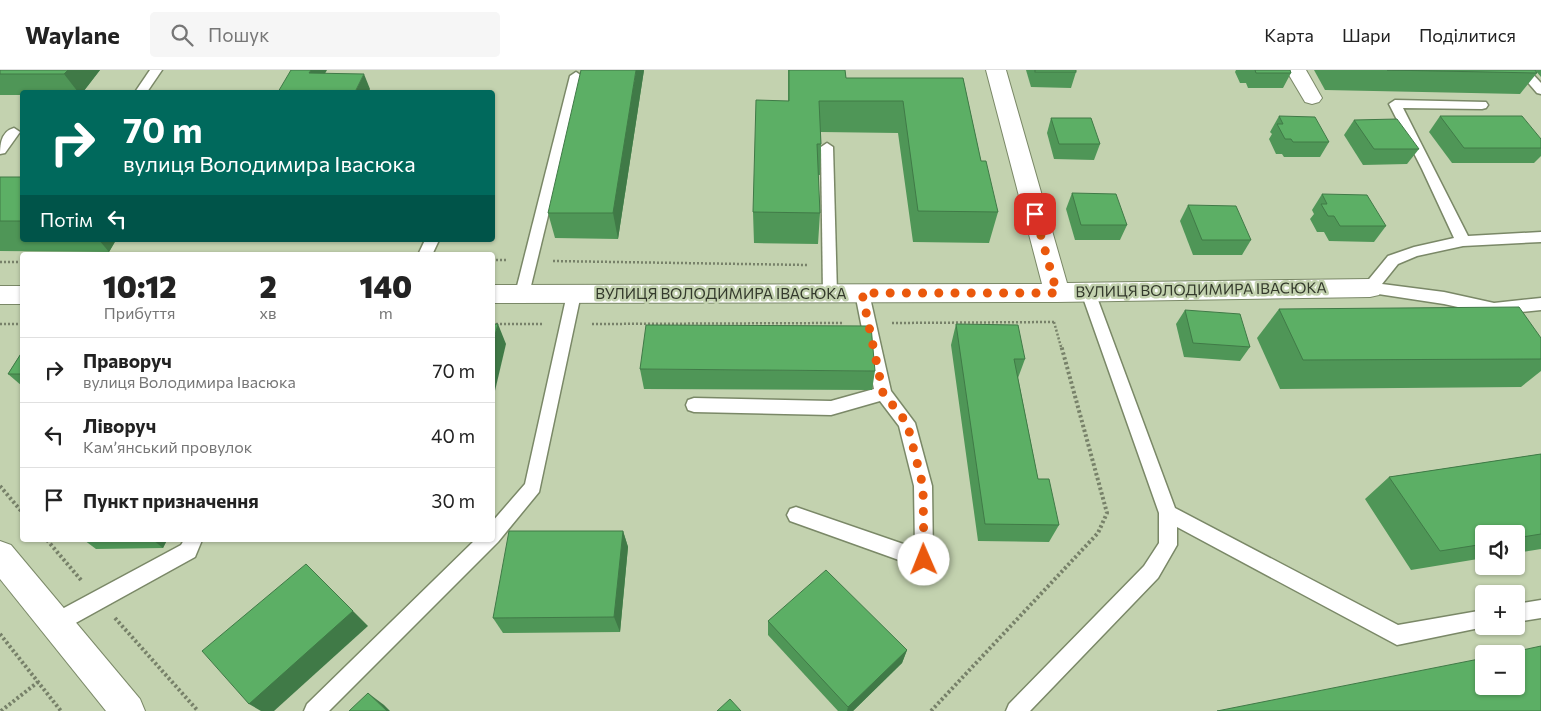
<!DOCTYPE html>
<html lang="uk">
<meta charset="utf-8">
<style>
:root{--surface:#fff;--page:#f6f6f6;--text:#222;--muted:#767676;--line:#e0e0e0}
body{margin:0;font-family:Commissioner,sans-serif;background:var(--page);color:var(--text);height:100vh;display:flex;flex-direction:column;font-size:19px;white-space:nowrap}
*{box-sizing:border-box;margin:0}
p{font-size:16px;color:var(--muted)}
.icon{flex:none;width:28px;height:28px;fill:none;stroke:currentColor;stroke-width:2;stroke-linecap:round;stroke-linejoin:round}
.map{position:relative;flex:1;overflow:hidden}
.sheet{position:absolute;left:20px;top:182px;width:475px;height:290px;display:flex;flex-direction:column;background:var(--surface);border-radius:5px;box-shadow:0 1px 4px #0004}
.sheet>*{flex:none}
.hud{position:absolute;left:20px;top:20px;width:475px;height:152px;border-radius:5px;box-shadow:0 1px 4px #0004;background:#00695c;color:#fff;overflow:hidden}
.buttons{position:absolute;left:1475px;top:455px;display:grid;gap:10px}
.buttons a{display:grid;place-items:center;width:50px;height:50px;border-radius:5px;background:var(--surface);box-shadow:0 1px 4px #0004;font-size:25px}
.pin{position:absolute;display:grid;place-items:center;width:42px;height:42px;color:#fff;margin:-21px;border-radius:10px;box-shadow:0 2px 8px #0006}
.me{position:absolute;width:55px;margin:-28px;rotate:359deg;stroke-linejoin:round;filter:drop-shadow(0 0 4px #0008)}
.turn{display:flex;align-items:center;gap:18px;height:105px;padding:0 20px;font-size:22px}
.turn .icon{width:65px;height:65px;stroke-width:2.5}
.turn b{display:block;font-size:35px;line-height:42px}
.then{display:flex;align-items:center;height:48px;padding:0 20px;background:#0003;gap:10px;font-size:19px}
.eta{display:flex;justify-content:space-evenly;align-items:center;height:85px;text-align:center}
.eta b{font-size:30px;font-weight:800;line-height:35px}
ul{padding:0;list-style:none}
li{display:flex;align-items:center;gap:15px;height:65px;padding:0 20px;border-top:1px solid var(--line)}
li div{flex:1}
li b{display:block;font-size:19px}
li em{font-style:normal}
header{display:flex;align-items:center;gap:30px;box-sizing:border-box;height:70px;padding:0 25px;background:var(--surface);border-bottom:1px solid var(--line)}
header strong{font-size:24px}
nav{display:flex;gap:28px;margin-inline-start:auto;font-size:18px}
.search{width:350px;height:45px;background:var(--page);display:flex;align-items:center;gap:12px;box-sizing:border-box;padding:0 18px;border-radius:5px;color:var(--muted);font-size:19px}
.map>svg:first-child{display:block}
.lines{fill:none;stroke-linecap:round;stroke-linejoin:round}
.service-casing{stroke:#7a8867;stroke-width:3}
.minor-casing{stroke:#7a8867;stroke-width:2}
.path-far1{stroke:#778169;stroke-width:2.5;stroke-dasharray:2 2;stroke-linecap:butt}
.path{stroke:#778169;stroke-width:4;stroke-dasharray:2.5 2.5;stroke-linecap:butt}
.service{fill:#fff;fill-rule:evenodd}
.minor{fill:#fff;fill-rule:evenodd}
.wall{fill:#4f9657}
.shaded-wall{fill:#407a47}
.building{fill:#5caf65;stroke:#407a47}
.route{stroke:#ea580c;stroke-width:9;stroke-dasharray:0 16.2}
.labels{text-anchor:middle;stroke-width:5;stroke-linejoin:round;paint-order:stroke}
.street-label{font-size:15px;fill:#343a2c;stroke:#c3d2af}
</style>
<header>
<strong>Waylane</strong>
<div class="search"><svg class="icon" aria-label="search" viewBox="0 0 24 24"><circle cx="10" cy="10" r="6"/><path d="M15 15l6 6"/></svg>Пошук</div>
<nav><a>Карта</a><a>Шари</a><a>Поділитися</a></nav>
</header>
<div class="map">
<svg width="1541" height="641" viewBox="0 0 1541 641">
<rect width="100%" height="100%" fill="#c3d2af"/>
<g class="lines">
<g class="service-casing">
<g id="service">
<path d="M150,0h12l-15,22h-12z"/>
<path d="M1517,0h12l12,13v11l-4,-1z"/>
<path d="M576,2l6,4 -53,218 -2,4 -5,2 -5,-2 -2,-4 55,-218z"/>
<path d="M1395,30l91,2 2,3 -2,3 -4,1 -79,-1 65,128 73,-4v10l-78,4 -46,10 -19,8 -16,20 62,8 50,11 47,-5v12l-31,3 4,5 -3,4 -5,2 -16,-10 -46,-10 -79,-12 -2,-4 2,-4 23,-28 26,-9 40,-9 -32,-69 -33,-65z"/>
<path d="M14,58l6,4 -15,21 -5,1c0,-11 2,-23 14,-26z"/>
<path d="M827,73l6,4 4,147 -2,4 -5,2 -5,-2 -2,-4 -2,-147z"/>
<path d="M425,170h14l-7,15h-14z"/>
<path d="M1088,216l5,2 2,4 80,216 223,117 86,-15v16h5l-92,19 -220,-118v18l-19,33 -128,133h-24l3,-7 135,-138 15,-23v-30l-78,-221 2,-4z"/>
<path d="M862,217l5,2 2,4 22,98 24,32 17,63 1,74 -2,6 -7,3 -134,-48 -3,-6 3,-6 6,-2 119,41 -1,-62 -15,-60 -19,-25 -49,14 -137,-3 -6,-2 -2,-5 2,-5 6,-2 137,3 43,-12 -19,-96 2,-4z"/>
<path d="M574,218l5,2 2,4 -42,198 -41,50 -169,169h-25l3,-7 168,-164h17v-18l33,-38 42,-190 2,-4z"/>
<path d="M184,470h18l-7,17 -132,73 -7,2 -7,-2 -3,-7 3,-7 132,-71z"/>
<path d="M1541,530v18l-25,4v-18z"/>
</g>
</g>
<g class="minor-casing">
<g id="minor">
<path d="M986,0h20l61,213 303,-4 9,2 4,7 -4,7 -9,2 -313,5 -565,1v-18l550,-1z"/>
<path d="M1286,0h20l16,28 -3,4 -7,2 -7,-2z"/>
<rect x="0" y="216" width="22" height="18"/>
<path d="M0,471l11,4 129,154 5,12h-39l-106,-132z"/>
</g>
</g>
<g class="path-far1">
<path d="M492,190h15"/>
<path d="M553,191l254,4"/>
<path d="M0,192h22"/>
<path d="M1054,252l7,25"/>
<path d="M892,253l162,-1"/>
<path d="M0,254h22"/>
<path d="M492,254h51"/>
<path d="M592,254l251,-1"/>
</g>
<g class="path">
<path d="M0,416l22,26"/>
<path d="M47,470l34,40"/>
<path d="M115,548l83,93"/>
<path d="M0,564l61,77"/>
<path d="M1,641l37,-29"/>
<path d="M931,641l167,-178 9,-20 -46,-168"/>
</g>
<use href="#service" class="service"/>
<use href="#minor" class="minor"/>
</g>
<g class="wall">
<path d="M0,0h100l-17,22h-61v3h-22z"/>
<path d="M644,0l-26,169 -63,-1 -7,-25z"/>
<path d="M788,0h57l1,8h117l18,83 17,51 -9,31 -76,-1 -15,-109 -77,-1v12l-1,31h-2l2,38 -2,31 -64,-1 -1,-31 35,-111z"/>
<path d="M1026,0h50v2l-5,16 -40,-1z"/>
<path d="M1236,0h54l1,3 -8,15h-35l-2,-5h-6l-5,-11z"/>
<path d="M1314,0h221l2,3 -17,21 -195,-4z"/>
<path d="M1535,0h6v7z"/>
<path d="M1279,46l50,26 -9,15h-36l-2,-3h-6l-7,-15 3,-5 -2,-2z"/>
<path d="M1440,46l101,23v17l-7,7h-82l-23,-31z"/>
<path d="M1051,48l49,26 -6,16 -40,-1 -7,-26z"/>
<path d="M1354,50l65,29 -12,15 -44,1 -19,-30z"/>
<path d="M0,107h22v63h94l-7,12 -109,-1z"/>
<path d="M1072,123l55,32 -7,15h-45l-9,-31z"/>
<path d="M1322,124l64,32 -12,16 -45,-1 -5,-9h-7l-7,-13 4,-5 -2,-4z"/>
<path d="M1188,135l63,35 -9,15h-49l-13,-34z"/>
<path d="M1279,239l262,29v33l-20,16 -241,2 -23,-51z"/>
<path d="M1185,240l65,37 -10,14 -56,-4 -8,-33z"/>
<path d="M956,254l69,35 -7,19 20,101 21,46 -10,17 -71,-1 -27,-196z"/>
<path d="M22,282v34l-14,-12z"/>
<path d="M640,299l235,2 -3,19 -228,-1z"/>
<path d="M1541,384v95l-25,4v-19h-32v24l-73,12 -46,-71 24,-22z"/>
<path d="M623,461l5,16 -8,85 -117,1 -10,-15z"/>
<path d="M84,470h83l-4,8 -67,1z"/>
<path d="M768,551l139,29 -5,13 -49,48h-15l-70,-76z"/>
</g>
<g class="shaded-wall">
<path d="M68,0h32l-17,22h-5l-14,-18z"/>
<path d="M311,0h16l-10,18 -8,-15z"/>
<path d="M636,0h8l-26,169 -5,-26z"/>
<path d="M364,4l6,15 -1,3h-14z"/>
<path d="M99,170h17l-7,12z"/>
<path d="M498,254l8,20 -12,51 -2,-3v-46z"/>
<path d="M623,461l5,16 -8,85 -6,-15z"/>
<path d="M153,470h14l-4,8z"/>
<path d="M306,494l62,62 -94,85h-13l-12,-7z"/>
<path d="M907,580l-5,13 -49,48h-6l1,-4z"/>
<path d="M368,623l16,12 6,6h-3z"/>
</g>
<g class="building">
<path d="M0,0h68l-4,4h-64z"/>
<path d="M291,0h20l-2,3 55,1 -9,18h-77z"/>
<path d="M581,0h55l-23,143h-65z"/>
<path d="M789,0h56l1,8h117l18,83h5l12,51 -80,-1 -15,-110h-84l2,43h-4l3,69 -67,-1 3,-112 33,1z"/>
<rect x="1035" y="0" width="41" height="2"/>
<path d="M1255,0h35l1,3h-35z"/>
<path d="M1387,0h148l2,3z"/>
<path d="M1279,46l36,1 14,25h-36l-2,-3h-6l-8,-15h6z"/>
<path d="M1440,46h82l19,23v9h-77z"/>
<path d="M1051,48h40l9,26h-41z"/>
<path d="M1397,49l22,30h-45l-20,-29z"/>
<rect x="0" y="107" width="22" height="44"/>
<path d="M1072,123l44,1 11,31h-46z"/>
<path d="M1322,124l45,1 19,31h-46l-6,-10h-6l-7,-12h6z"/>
<path d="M1188,135l48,1 15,34h-49z"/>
<path d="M1519,237l22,31v21l-238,1 -24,-51z"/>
<path d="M1185,240l55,4 10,33 -57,-4z"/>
<path d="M492,254h6l-6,22z"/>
<path d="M956,254l62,1 7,34h-11l24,120h11l10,46 -74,-1z"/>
<path d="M646,255l225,1 4,45 -235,-2z"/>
<path d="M22,282v22h-14z"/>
<path d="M1541,384v80l-25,4v-4h-32v10l-44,7 -51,-74z"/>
<path d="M509,461h114l-9,86 -121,1z"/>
<path d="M306,494l47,47 -104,93 -47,-53z"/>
<path d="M826,500l81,80 -59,57 -80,-86z"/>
<path d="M1541,576v65h-324l267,-53v28h32v-32h-12z"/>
<path d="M368,623l19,18h-38z"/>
<path d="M730,629l11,12h-24z"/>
</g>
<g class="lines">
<path class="route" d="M924,490l-1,-74 -16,-63 -24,-30 -21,-100h195l-22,-79"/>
</g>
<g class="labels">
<g class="street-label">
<text transform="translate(1201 220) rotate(-1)" y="5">ВУЛИЦЯ ВОЛОДИМИРА ІВАСЮКА</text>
<text x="721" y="229">ВУЛИЦЯ ВОЛОДИМИРА ІВАСЮКА</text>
</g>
</g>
</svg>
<div class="buttons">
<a><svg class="icon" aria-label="sound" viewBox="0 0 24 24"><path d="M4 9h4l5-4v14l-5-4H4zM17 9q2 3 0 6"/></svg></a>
<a>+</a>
<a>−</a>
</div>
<div class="pin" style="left:1035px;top:144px;background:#d93025"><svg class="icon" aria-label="arrive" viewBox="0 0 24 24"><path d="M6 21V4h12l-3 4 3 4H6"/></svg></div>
<svg class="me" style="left:924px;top:490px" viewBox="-20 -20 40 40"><circle r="19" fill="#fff"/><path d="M0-13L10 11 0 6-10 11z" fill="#ea580c"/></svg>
<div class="hud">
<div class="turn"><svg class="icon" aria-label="right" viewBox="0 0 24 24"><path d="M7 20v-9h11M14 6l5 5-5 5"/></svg><div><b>70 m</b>вулиця Володимира Івасюка</div></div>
<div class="then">Потім<svg class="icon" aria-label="left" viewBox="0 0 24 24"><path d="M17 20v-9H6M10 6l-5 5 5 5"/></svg></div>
</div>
<section class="sheet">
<div class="eta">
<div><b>10:12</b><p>Прибуття</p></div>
<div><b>2</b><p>хв</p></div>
<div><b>140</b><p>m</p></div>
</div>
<ul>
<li><svg class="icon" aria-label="right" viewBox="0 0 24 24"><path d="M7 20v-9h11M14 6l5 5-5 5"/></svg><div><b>Праворуч</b><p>вулиця Володимира Івасюка</p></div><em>70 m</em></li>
<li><svg class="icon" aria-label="left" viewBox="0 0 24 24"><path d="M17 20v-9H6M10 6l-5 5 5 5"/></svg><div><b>Ліворуч</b><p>Камʼянський провулок</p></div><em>40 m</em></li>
<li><svg class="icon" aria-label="arrive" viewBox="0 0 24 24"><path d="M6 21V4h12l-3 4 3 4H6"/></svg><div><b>Пункт призначення</b></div><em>30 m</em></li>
</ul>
</section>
</div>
